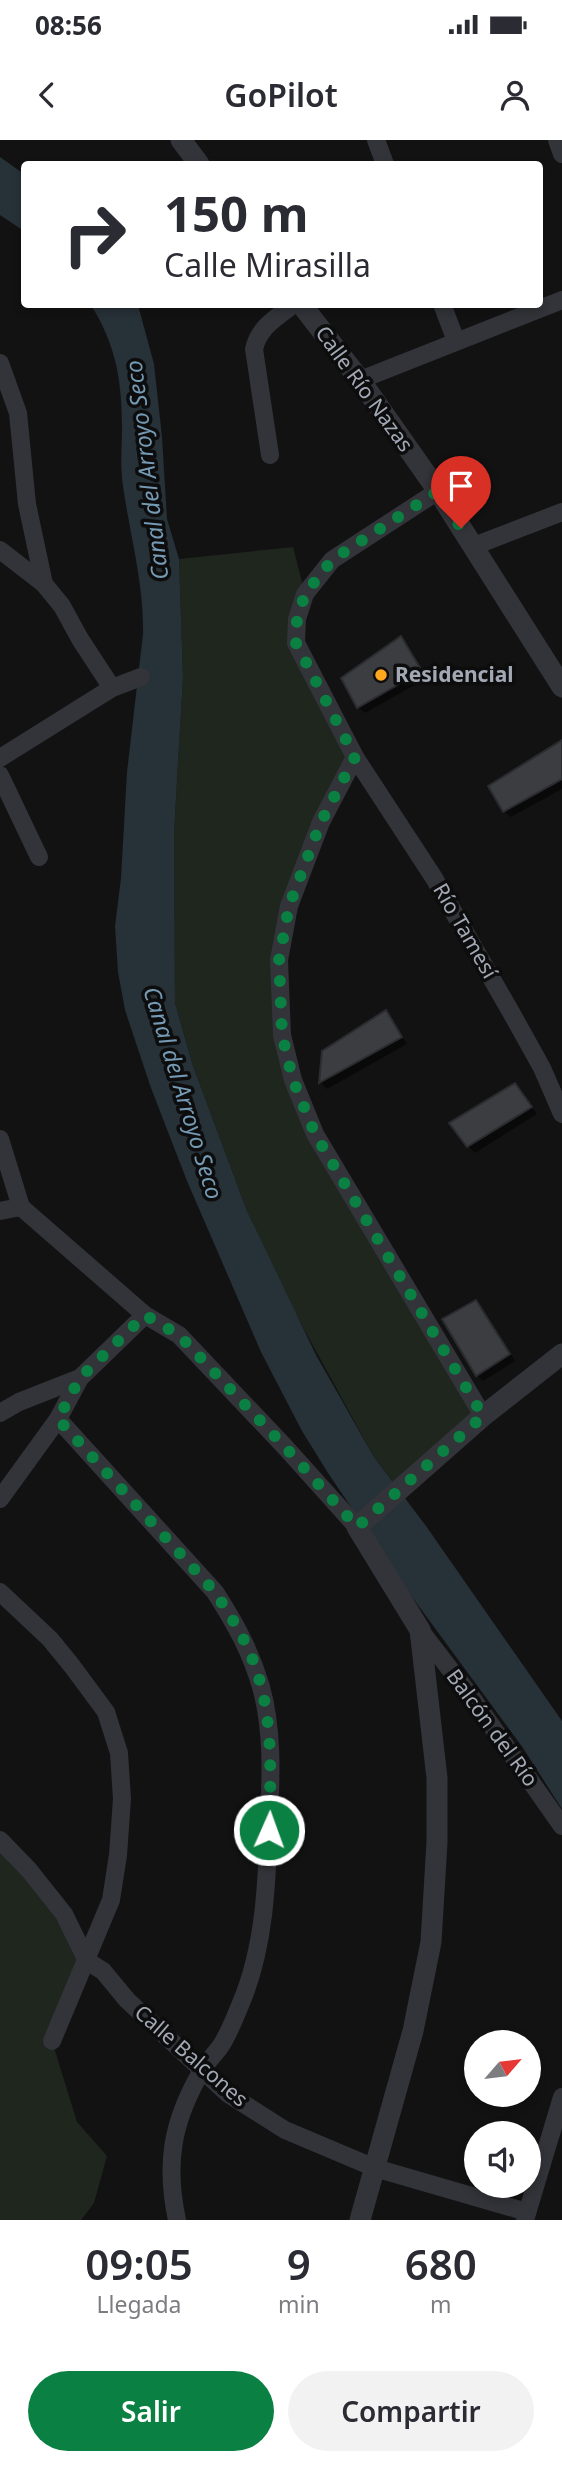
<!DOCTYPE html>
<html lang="es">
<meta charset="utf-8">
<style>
:root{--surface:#fff;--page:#f2f2f3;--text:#2b2b33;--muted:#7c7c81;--accent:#0b8043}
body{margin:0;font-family:"Noto Sans",sans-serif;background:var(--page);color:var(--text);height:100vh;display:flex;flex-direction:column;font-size:26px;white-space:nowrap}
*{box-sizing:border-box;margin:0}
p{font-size:23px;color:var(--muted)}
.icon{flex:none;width:38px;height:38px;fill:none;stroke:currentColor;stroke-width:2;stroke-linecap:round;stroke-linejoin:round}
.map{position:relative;height:2080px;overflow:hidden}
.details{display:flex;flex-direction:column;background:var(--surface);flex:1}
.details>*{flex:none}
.banner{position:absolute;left:21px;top:21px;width:522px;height:147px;border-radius:7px;box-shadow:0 4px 10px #0003;background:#fff;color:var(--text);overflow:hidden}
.needle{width:46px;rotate:62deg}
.controls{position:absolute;left:464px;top:1890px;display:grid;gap:14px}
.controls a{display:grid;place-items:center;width:77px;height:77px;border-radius:50%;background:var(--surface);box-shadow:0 4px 10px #0003;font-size:35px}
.pin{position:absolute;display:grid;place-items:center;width:60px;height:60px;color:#fff;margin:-72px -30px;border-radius:50% 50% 50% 0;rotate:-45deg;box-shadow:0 0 7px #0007}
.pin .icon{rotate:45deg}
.me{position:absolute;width:77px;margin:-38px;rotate:2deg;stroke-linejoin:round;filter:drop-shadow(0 0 5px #0008)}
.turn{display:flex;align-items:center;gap:24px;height:147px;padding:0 28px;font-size:32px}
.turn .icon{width:91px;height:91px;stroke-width:2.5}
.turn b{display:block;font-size:49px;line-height:60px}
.eta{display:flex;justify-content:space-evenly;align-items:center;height:119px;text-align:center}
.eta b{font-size:42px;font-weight:600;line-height:49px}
.button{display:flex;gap:14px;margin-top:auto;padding:14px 28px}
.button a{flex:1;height:80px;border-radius:42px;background:var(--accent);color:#fff;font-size:28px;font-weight:600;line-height:80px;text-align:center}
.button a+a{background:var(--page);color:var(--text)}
.status{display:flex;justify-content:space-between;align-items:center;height:49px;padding:0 35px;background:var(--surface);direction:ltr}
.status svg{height:19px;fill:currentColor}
header{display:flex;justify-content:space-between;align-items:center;height:91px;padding:0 28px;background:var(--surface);font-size:32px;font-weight:600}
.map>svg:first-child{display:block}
.green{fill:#1e261e}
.water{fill:#273138}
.shadow{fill:#0007}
.building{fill:#3b3d41;stroke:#2b2c30;stroke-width:2}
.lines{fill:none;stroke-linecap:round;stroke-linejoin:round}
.minor{stroke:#323439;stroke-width:18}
.tertiary{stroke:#323439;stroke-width:21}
.route{stroke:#0b8043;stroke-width:12;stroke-dasharray:0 21.6}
.poi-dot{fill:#ffa71e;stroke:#0d0d0e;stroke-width:2.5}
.labels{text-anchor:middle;stroke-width:7;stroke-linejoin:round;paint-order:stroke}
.street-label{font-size:21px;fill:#a2a9b5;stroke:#0d0d0e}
.poi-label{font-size:21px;font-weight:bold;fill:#a2a9b5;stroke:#0d0d0e;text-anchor:start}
.water-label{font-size:23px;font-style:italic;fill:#759ab4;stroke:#0d0d0e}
</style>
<div class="status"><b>08:56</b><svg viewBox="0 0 49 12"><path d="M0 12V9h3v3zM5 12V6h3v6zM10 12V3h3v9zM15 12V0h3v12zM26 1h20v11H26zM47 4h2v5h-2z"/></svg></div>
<header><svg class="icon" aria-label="back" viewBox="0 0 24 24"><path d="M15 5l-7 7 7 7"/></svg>GoPilot<svg class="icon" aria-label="person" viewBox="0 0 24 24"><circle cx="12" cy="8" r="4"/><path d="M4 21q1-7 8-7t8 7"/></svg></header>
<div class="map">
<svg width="562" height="2080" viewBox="0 0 562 2080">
<rect width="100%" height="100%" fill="#121213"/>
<g class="green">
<path d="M293,407l12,47 -9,49 59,114 -34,65 -42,138 14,120 190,336 -84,74 -25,-33 -86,-157 -41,-89 -54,-145 -18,-63 -1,-170 9,-156 -4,-118z"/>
<path d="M0,1700l87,121 -35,80 25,81 30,34 -13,47 -13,17h-81z"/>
</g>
<g class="water">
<path d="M0,17l24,17v57l-24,-16z"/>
<path d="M91,165h47l16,59 8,73 5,82 12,40 4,118 -9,156 1,170 18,63 54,145 69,144 58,102 52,69 136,195v88l-39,-61 -111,-151 -84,-124 -26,-42 -41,-79 -74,-171 -36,-93 -26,-78 -7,-38 -3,-46 6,-48 6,-106 16,-138c1,-51 -13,-98 -20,-148 -3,-19 -1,-39 -1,-59 0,-46 -6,-82 -31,-122z"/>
</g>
<g class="shadow">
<path d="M401,499l7,6 19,33 -62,35 -7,-6z"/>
<path d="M562,602v47l-51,28 -7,-6z"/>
<path d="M385,872l22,32 -80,45 -6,-6 2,-30z"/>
<path d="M515,945l22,29 -62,39 -7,-7z"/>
<path d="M475,1162l7,7 33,52 -32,20 -6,-6z"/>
</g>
<g class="building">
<path d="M401,496l21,35 -65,37 -16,-30z"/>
<path d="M562,600v39l-59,33 -15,-26z"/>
<path d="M386,870l16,27 -83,46 3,-32z"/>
<path d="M515,943l17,24 -65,40 -18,-24z"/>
<path d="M476,1160l34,54 -34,22 -34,-57z"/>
</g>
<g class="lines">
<g class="minor">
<path d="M376,0l9,24"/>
<path d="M557,0l5,14"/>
<path d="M442,164l14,37"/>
<path d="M0,223l18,50 9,91 17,80"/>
<path d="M360,240l202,-80"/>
<path d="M270,315l-16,-106c5,-22 22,-31 40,-45"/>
<path d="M438,351l-106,69 -27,34 -8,25 -1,24 59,114 79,121 78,136 30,54 20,46"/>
<path d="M474,406l88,-34"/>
<path d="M0,410l44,34 18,22 18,33 32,49"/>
<path d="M355,617l-34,65 -32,84 -10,54 3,75 11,45 22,54 168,282"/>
<path d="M0,618l112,-70 29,-11"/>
<path d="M0,635l39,82"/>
<path d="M0,999l21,68 124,108 34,20 107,113 71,79"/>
<path d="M0,1071l21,-4"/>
<path d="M0,1273l19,-11 61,-24"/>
<path d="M58,1279l157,173c20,31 36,60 46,95 12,43 10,89 8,133 -2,61 -4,126 -28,183 -6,14 -12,31 -21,44 -6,8 -14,16 -19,25 -29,50 -36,92 -24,148"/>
<path d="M0,1359l58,-80 22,-41 65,-63"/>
<path d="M0,1452l50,47 22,27 34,46 13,41 3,46 -4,56 -7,45 -59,141"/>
<path d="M420,1490l52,68 90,128"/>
<path d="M0,1700l29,30 35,44 23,47 16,10 24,29 101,94 57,36 90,38 152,44"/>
<path d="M525,2080l37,-123"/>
</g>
<g class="tertiary">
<path d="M181,0l18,24"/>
<path d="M301,164l59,76 78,111 124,196"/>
<path d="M360,2080l53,-189 18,-89 6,-100v-64l-17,-148 -63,-103 126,-111 79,-62"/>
</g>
</g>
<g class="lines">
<path class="route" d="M269,1690c2,-59 5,-121 -19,-177 -9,-21 -22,-41 -35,-61l-157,-173 22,-41 65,-63 34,20 107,113 71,79 126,-111 -168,-282 -22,-54 -11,-45 -3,-75 10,-54 32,-84 34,-65 -59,-114 1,-24 8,-25 27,-34 106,-69 23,37"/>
</g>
<circle class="poi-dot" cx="381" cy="535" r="7"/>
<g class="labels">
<g class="street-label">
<text transform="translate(364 249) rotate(54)" y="7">Calle Río Nazas</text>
<text transform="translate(465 791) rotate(60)" y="7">Río Tamesí</text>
<text transform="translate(492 1588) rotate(54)" y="7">Balcón del Río</text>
<text transform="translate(191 1916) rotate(41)" y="7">Calle Balcones</text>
</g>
<g class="poi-label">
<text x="395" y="542">Residencial</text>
</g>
<g class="water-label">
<text transform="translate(147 330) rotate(-97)" y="8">Canal del Arroyo Seco</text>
<text transform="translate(183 953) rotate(73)" y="8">Canal del Arroyo Seco</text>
</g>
</g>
</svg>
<div class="controls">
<a><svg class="needle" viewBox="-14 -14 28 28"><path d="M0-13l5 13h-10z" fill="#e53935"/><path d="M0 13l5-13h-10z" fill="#7c7c81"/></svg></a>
<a><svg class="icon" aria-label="sound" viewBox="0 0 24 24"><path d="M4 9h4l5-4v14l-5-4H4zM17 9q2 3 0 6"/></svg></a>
</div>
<div class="pin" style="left:461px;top:388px;background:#d93025"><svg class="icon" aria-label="arrive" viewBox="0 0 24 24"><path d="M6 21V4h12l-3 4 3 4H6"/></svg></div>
<svg class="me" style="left:269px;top:1690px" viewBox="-20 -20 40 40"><circle r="17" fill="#0b8043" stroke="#fff" stroke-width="3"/><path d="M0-11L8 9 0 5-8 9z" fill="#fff"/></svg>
<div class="banner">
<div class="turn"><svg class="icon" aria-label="right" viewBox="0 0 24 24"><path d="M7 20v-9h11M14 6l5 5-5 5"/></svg><div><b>150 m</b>Calle Mirasilla</div></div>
</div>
</div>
<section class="details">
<div class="eta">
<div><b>09:05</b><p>Llegada</p></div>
<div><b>9</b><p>min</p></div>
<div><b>680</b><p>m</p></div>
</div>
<div class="button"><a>Salir</a><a>Compartir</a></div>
</section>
